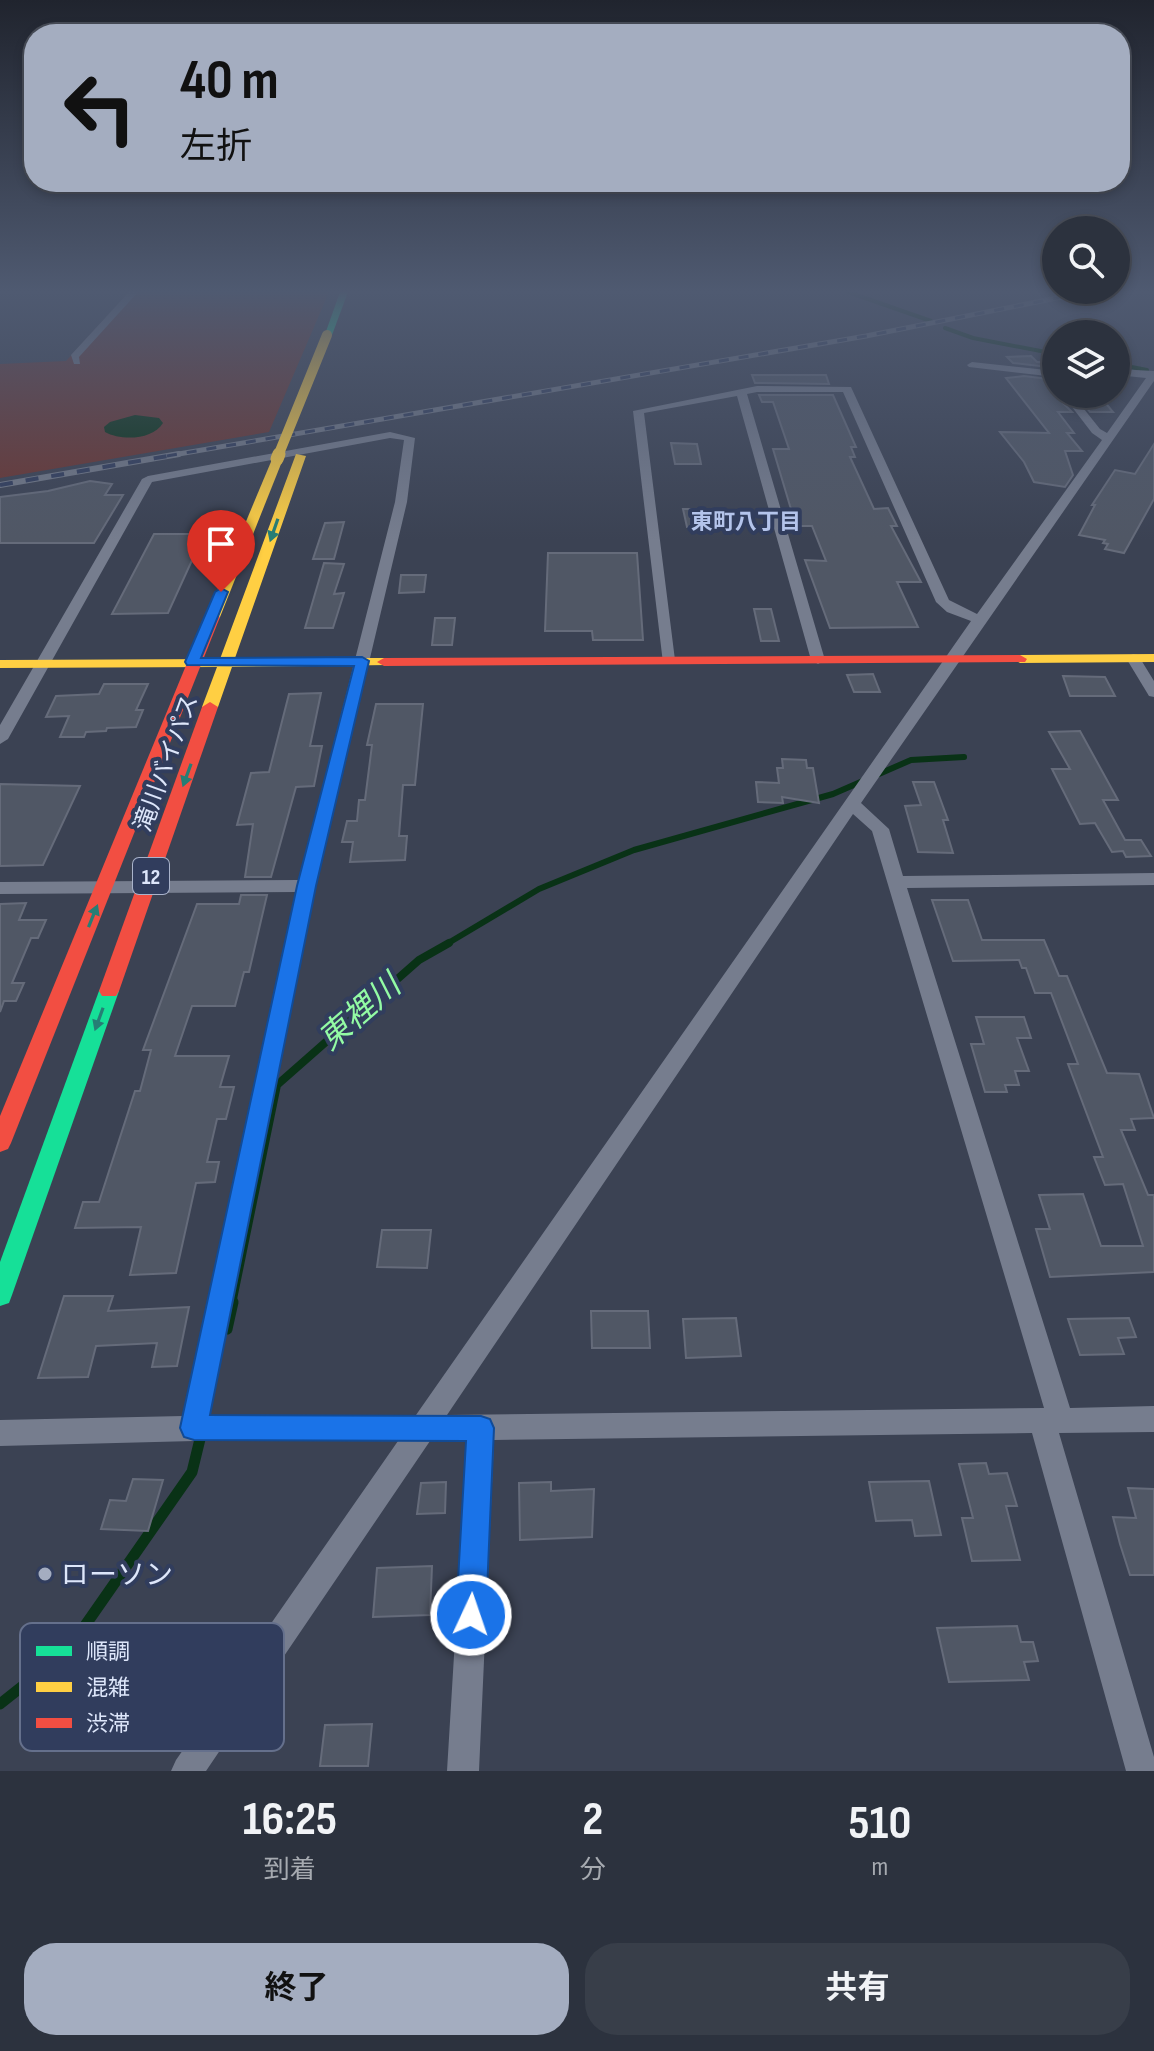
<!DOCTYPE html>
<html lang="ja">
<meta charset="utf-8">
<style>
:root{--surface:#2c323e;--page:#383e49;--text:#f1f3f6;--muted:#a6aab0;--line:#484d58;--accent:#a4adc0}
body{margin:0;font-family:"Sofia Sans Condensed","Noto Sans JP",sans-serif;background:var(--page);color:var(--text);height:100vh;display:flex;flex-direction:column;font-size:30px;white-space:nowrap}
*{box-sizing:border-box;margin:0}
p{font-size:26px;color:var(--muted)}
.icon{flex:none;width:44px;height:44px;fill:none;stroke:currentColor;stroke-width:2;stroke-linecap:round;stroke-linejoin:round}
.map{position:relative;height:1771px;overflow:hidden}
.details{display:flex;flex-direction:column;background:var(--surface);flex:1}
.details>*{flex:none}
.hud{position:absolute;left:24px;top:24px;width:1106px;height:168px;border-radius:32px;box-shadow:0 4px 12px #0003,0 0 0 2px var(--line);background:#a4adc0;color:#111;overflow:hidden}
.controls{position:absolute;left:1042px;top:216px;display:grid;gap:16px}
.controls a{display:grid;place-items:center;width:88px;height:88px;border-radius:50%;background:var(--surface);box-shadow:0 4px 12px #0003,0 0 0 2px var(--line);font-size:40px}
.pin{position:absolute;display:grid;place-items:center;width:68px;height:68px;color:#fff;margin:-82px -34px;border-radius:50% 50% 50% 0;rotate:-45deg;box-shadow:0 0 8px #0007}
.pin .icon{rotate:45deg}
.me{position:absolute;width:88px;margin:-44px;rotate:3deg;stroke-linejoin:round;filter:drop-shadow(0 0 6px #0008)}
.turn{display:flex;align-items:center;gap:28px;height:168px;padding:0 24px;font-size:36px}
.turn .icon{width:104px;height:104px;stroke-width:2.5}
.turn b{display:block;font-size:56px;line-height:68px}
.eta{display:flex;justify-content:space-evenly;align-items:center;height:136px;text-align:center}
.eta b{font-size:48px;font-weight:700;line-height:56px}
.action{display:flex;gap:16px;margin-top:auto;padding:16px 24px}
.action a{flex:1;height:92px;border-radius:32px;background:var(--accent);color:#111;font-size:32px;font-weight:700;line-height:92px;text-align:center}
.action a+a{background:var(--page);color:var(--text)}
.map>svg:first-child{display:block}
.green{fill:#6b3531}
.water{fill:#093216}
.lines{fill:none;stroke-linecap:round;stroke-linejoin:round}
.stream-far3{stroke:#093216;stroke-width:4}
.stream-far2{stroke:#093216;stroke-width:6}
.stream-far1{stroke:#093216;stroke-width:8}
.stream{stroke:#093216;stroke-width:11}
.building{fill:#505765;stroke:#656b7a;stroke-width:2}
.street{fill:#767d8e;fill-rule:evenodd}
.fast{fill:#16e098;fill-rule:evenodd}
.slow{fill:#ffcf43;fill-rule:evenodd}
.jam{fill:#f24e42;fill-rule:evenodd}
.rail-far1-casing{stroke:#727988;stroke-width:5}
.rail-casing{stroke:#727988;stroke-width:6}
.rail-far1{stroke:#313d5d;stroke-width:3;stroke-dasharray:10;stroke-linecap:butt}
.rail{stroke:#313d5d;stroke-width:4;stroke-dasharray:13;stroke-linecap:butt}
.slow-bridge-far1{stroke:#ffcf43;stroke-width:10}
.slow-bridge{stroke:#ffcf43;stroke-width:13}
.oneway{fill:#267e75}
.route{fill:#1a73e8;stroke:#114b97;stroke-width:2}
.poi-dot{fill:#a4adc0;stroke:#313d5d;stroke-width:3}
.labels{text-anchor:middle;stroke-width:8;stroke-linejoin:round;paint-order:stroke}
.far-neighbourhood-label{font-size:22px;font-weight:bold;fill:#b4c4eb;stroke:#313d5d}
.shield{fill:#313d5d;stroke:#a9b3cb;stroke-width:2}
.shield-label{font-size:22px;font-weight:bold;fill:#dde6fa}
.street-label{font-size:24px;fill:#dde6fa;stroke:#313d5d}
.near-poi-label{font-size:28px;fill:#dde6fa;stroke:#313d5d;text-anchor:start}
.near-water-label{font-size:32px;font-style:italic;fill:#93fba4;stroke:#313d5d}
.key{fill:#313d5d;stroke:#65708c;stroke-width:2}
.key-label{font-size:22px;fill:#dde6fa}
</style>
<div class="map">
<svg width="1154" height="1771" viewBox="0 0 1154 1771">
<rect width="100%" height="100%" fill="#3b4253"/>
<path class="green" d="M129,292h200l-60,140 -269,46v-114l66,-3z"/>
<path class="water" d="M135,415l24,3 4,5c-10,17 -42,18 -58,9l-1,-5 6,-5z"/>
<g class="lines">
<g class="stream-far3">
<path d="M848,292l83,29"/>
<path d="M945,328l28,10 83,16"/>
<path d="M1116,364l31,6"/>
</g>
<path class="stream-far2" d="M445,945l94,-56 95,-39 199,-56 78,-34 53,-3"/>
<path class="stream-far1" d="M232,1304l45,-219 142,-125 30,-17"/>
<g class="stream">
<path d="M227,1329l6,-27"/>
<path d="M0,1704l68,-54 124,-178 9,-37"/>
</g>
</g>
<g class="building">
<path d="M1031,356l6,6h19v6l-43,-5 -6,-6z"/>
<path d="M752,375h74l3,9 -74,-1z"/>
<path d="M1024,376l32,4v16l16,16h-14l16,21h-7l15,18h-17l8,24 -8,12 -31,-5 -10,-20 -24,-30 49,1 -43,-55z"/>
<path d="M759,395h74l23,52h-5l4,10h-5l24,52 14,-1 9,18h-6l30,56h-24l21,45 -88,1 -25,-68 21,1 -14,-35h-14l-8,-20 -17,-57h16l-16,-47h-11z"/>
<path d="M1077,395h22l14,17h-23z"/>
<path d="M671,443l26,1 4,20h-26z"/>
<path d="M1154,444v55l-30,54 -19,-4 3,-5 -5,-1 2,-3 -26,-5 16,-30h-3l23,-35 20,4z"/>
<path d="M90,481l22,3 -7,11h18l-29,48h-94v-46l48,-6z"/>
<path d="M683,509h21l4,18h-21z"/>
<path d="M344,522l-10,37h-21l12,-36z"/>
<path d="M154,534h50l-36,79 -56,1z"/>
<path d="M548,553h89l6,87h-50l-1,-9h-47z"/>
<path d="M324,563l20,1 -10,30 10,-1 -11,35h-28z"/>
<path d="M401,575h25l-2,17 -25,1z"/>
<path d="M754,609h17l8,32h-18z"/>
<path d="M435,618h20l-3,27h-20z"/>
<path d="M873,674l7,18h-26l-7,-17z"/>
<path d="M1063,676l42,1 10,19h-45z"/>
<path d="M104,684h44l-12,26h7l-7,17 -29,1 -1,3 -20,1 -2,5h-24l9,-21 -23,1 10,-21 43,-2z"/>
<path d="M321,693l-11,53h12l-8,40 -18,1 -25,90h-26l8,-53 -16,1 14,-52 18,-1 20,-78z"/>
<path d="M376,704h47l-8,81h-12l-4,51h8l-2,24 -55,2 3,-20h-11l5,-21h10l2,-21h6l7,-55h-5z"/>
<path d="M1080,731l38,69h-15l22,40h16l10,16 -25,1 -3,-6 -11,1 -17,-29 -15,1 -28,-55h18l-21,-37z"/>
<path d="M782,759l24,1 1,8h6l6,35 -37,-6 1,6 -25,-1 -2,-20 23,1 -2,-15h6z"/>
<path d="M913,782h21l14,38h-5l10,33 -35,-1 -13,-46 16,-1z"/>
<path d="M0,784l80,2 -37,79 -43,1z"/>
<path d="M241,895h26l-18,77h-5l-9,34h-43l-17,50h54l-9,31h14l-8,32h-9l-10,43h12l-4,20 -19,1 -20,90 -46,2 11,-48 -66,1 8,-26h16l36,-111h5l11,-41h-8l54,-146h42z"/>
<path d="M932,900h36l14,40h62l15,36h8l40,97 32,1 15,44 -23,1 4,11h-14l27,65h6v77l-104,5 -14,-48h14l-11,-34 44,-1 18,52h42l-20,-62 -18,1 -11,-28h9l-35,-93h10l-27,-71h-16l-9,-25h-4l-3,-8 -66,1z"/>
<path d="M26,903l-7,17h27l-8,18h-7l-19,45h12l-8,18h-12l-4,11v-108z"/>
<path d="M976,1017h48l7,21h-14l12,33h-14l4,14h-14l2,7h-22l-14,-48h13z"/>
<path d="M382,1230h49l-4,38 -50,-1z"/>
<path d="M64,1296h49l-5,15 81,-4 -12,59 -25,1 5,-24 -61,3 -8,31 -50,1z"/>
<path d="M591,1311h57l2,37h-58z"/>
<path d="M736,1318l5,38 -55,2 -3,-39z"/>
<path d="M1129,1318l7,19 -18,1 6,16 -44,1 -12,-36z"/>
<path d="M986,1463l3,11 18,-1 10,33h-11l14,54 -48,1 -10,-43h11l-14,-54z"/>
<path d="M133,1479l30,1 -15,51 -47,-2 9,-29 16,1z"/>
<path d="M929,1481l12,54 -26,1 -3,-16 -36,1 -7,-39z"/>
<path d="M446,1482l-1,31 -28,1 4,-31z"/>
<path d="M551,1482v9l43,-2 -2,48 -72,3 -1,-57z"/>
<path d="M1128,1488l26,1v86h-24l-10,-31 -7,-27 23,1z"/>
<path d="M432,1566l-2,49 -57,2 4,-49z"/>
<path d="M1017,1626l4,16h12l5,19 -14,1 5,18 -80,2 -12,-54z"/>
<path d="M372,1724l-4,42h-48l5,-41z"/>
</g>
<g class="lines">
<g class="street">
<path d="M129,292h9l-59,65 1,7h-6l-3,-9z"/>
<path d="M972,362l84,9v6l-87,-10 -2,-2z"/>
<path d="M1116,369l38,2v10l-293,422 28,26 14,47 251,-3v12l-247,3 163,520 84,-2v26l-95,1 95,324v14h-28l-94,-338 -538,7 -15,331h-32l20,-330h-37l-224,330h-35l5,-11 222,-319h-204l-194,5v-26l183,-4 114,-524 -297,2v-12l299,-2 96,-378 9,-62 -14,-2 -238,44 -144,257 -8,5v-19l142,-246 6,-3 242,-44 25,6 -8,64 -91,384 -106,529h206l555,-794 -24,-9 -11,-10 -93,-210h-86l-10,2 78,266 -7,4 -7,-4 -74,-264 -93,17 31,247 -2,3h-10l-30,-252 124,-25 94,1 98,213 28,14 125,-174 -10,-7 -30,-39h10l28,35 7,4 39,-55 -30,-3zM853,814l19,17 172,577 -597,7z"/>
<path d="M1133,654l5,1 16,26v16l-5,-1 -23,-38z"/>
</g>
<g class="fast">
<path d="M340,292h8l-16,43 -8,2z"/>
<path d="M109,984l7,2 3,5 -107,304 -3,8 -9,3v-44l99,-271 3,-5z"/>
</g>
<g class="slow">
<path d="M296,454l10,2 -71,202h149l7,4 -2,3 -157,2 -14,40 -8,5 -8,-5 15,-40 -217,1v-8l220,-1z"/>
<path d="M273,457l10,2 -63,158 -2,3h-10l-2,-3z"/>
<path d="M1154,654v8l-134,1 -7,-4 7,-4z"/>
</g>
<g class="jam">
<path d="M213,613l7,4 -209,526 -3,6 -8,3v-36l206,-499z"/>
<path d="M1020,655l7,4 -2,3 -641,4 -7,-4 7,-4z"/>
<path d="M210,702l8,5 -99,284 -3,5h-14l-3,-5 103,-284z"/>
</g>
<g class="rail-far1-casing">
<path id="rail-far1" d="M167,456l699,-120 221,-44"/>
</g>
<g class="rail-casing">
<path id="rail" d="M0,485l179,-31"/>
</g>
<use href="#rail-far1" class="rail-far1"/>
<use href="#rail" class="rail"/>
<path class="slow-bridge-far1" d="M278,456l49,-121"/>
<path class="slow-bridge" d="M277,459l2,-5"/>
</g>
<defs><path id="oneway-solid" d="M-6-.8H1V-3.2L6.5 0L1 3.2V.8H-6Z" transform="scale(2)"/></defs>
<g class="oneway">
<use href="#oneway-solid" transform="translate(274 530) rotate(109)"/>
<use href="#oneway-solid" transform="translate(187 775) rotate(110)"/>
<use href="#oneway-solid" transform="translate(93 916) rotate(-68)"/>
<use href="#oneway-solid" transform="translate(99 1019) rotate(110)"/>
</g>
<linearGradient id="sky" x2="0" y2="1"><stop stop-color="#20242e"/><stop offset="0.54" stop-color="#4f5a71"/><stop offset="1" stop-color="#4f5a71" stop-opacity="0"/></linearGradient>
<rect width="1154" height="540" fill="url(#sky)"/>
<path class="route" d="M221,588l7,4 -27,66 161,-1 7,4 -53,225 -106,529 271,1 9,3 4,9 -8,187 -4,11 -11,4 -10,-4 -5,-11 10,-174 -272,-1 -10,-3 -4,-9 117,-542 57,-220 -167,-1 -2,-3 30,-70z"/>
<circle class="poi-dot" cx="45" cy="1574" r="8"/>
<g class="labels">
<g class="far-neighbourhood-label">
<text x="746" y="529">東町八丁目</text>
</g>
<rect class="shield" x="133" y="858" width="36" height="36" rx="6"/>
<g class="shield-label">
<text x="151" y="884">12</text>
</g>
<g class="street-label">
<text transform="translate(166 763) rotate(-70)" y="8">滝川バイパス</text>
</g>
<g class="near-poi-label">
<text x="61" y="1584">ローソン</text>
</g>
<g class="near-water-label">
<text transform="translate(359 1012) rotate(-41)" y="11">東裡川</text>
</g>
</g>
<rect x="20" y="1623" width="264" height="128" rx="12" class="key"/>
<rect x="36" y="1646" width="36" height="10" fill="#16e098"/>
<rect x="36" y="1682" width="36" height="10" fill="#ffcf43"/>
<rect x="36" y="1718" width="36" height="10" fill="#f24e42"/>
<g class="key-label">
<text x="86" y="1659">順調</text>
<text x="86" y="1695">混雑</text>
<text x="86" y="1731">渋滞</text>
</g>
</svg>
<div class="controls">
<a><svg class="icon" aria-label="search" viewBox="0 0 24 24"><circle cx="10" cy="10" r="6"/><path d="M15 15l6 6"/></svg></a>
<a><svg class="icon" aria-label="layers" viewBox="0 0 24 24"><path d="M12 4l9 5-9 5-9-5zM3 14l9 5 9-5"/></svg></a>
</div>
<div class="pin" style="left:221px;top:592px;background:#d93025"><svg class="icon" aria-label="arrive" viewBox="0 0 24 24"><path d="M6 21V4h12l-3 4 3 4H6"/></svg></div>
<svg class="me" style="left:471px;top:1615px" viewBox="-20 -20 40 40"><circle r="17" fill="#1a73e8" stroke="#fff" stroke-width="3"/><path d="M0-11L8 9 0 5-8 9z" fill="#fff"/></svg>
<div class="hud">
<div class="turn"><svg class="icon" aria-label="left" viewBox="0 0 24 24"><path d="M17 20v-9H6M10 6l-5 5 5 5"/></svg><div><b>40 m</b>左折</div></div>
</div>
</div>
<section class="details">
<div class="eta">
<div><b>16:25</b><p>到着</p></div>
<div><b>2</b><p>分</p></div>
<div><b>510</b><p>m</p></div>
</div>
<div class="action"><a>終了</a><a>共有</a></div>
</section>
